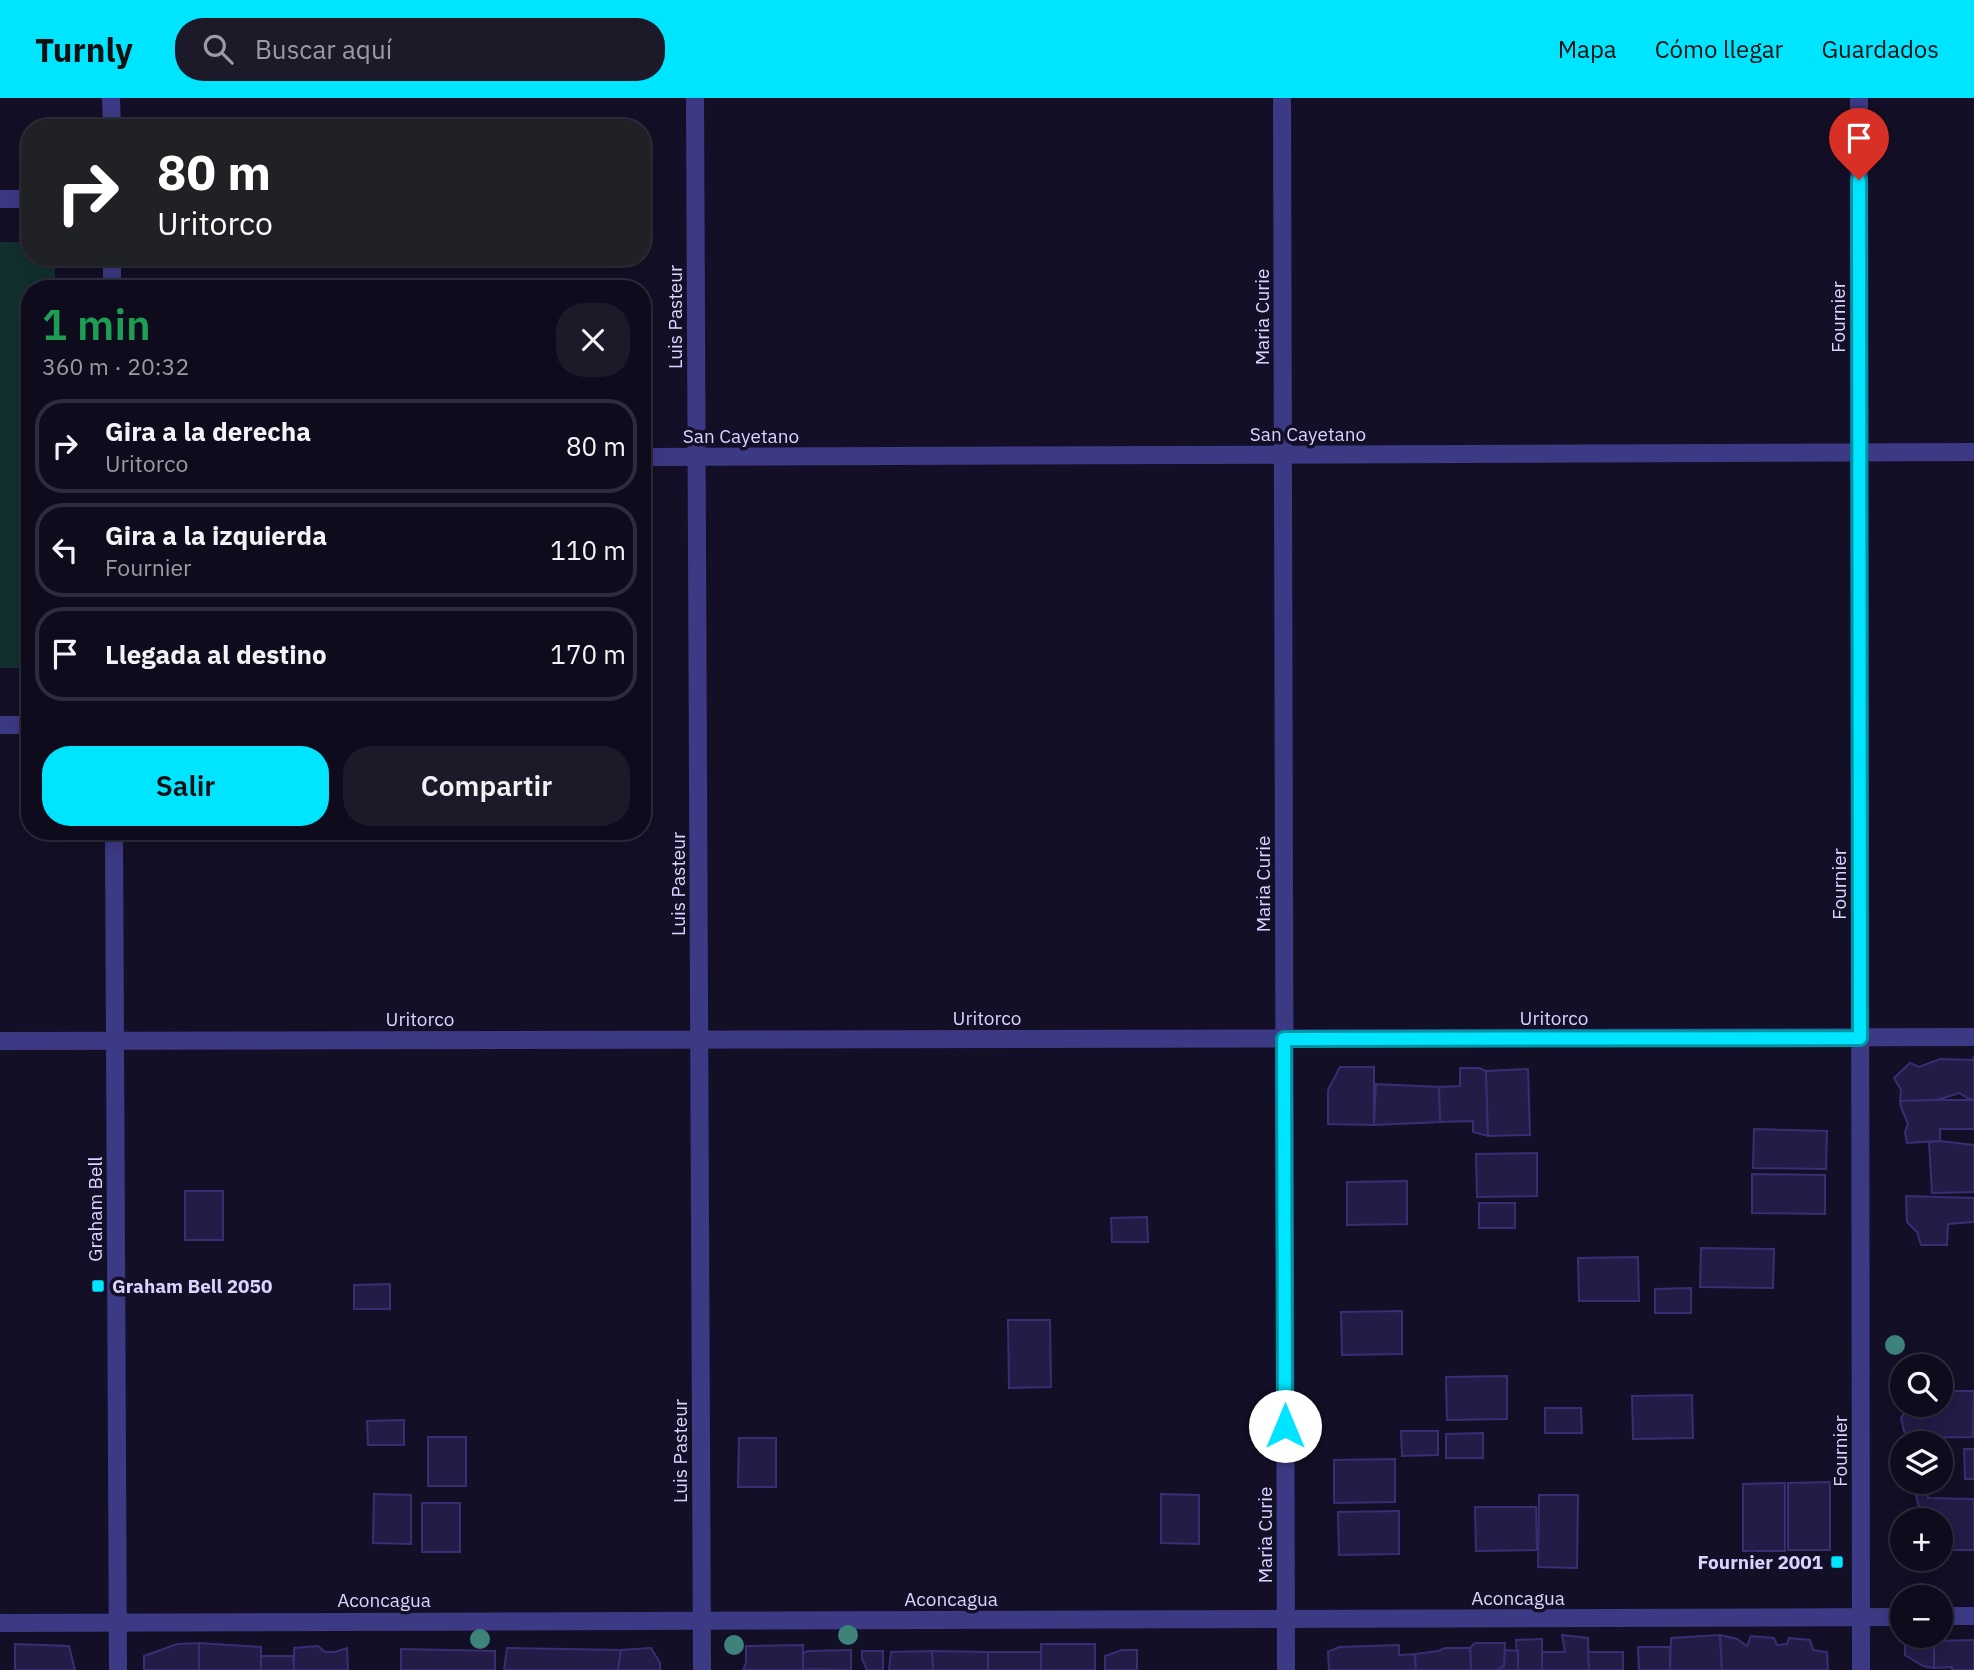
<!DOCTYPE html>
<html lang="es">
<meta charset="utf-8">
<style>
:root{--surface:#0e0b1c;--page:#1c1929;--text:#f1f3f6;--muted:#9b9ba3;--line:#2e2b3b;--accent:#00e5ff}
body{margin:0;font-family:"IBM Plex Sans",sans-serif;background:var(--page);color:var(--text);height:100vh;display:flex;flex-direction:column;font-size:26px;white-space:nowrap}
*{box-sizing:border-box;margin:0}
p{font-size:23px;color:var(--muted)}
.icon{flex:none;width:38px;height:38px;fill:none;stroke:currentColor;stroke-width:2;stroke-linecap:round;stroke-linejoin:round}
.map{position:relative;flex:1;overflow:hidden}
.drawer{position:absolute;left:21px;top:182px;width:630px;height:560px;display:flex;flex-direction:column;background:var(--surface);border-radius:28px;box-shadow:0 4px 18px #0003,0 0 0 2px var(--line)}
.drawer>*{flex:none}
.hud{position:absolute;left:21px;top:21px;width:630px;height:147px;border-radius:28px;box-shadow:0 4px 18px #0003,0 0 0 2px var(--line);background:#202124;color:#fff;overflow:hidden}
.fabs{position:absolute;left:1890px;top:1256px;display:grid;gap:14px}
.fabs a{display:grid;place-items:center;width:63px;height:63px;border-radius:50%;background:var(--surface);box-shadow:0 4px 18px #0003,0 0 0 2px var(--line);font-size:35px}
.pin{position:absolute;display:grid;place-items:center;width:60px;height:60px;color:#fff;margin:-72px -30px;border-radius:50% 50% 50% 0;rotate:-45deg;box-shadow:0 0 7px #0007}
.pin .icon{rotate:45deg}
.me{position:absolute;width:77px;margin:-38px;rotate:0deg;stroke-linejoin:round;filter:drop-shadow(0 0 5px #0008)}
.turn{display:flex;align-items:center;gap:24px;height:147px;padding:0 21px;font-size:32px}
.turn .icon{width:91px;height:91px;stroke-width:2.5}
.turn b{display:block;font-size:49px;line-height:60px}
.round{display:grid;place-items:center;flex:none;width:74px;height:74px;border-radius:28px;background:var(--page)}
.overview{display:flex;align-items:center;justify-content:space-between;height:119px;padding:0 21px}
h1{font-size:42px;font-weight:600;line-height:52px;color:#1e9e55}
.primary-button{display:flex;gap:14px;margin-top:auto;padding:14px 21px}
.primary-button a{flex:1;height:80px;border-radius:28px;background:var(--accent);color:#111;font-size:28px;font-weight:600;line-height:80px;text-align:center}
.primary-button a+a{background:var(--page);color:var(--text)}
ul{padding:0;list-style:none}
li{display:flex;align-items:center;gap:21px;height:94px;margin:0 14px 10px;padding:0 7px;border:4px solid var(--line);border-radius:28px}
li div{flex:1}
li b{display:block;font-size:26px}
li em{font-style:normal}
header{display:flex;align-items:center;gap:42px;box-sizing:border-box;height:98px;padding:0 35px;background:var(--accent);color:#111}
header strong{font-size:33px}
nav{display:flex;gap:38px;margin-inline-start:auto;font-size:24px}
.search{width:490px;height:63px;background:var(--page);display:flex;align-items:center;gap:18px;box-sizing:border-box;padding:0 24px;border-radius:28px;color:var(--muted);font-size:26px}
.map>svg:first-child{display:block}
.green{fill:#12302f}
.building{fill:#241b47;stroke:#3b2d73;stroke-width:2}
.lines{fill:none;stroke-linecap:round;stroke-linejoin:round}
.minor{stroke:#3d3a85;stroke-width:18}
.tree{fill:#3d827b}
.route-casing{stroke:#0095a6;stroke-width:18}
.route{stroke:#00e5ff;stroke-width:12}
.poi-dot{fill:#00e5ff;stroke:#130f26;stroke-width:2.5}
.labels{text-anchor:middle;stroke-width:7;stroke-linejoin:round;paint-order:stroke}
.street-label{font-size:19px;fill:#d9d4ff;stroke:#130f26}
.poi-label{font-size:19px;font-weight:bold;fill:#d9d4ff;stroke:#130f26;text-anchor:start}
</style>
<header>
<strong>Turnly</strong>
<div class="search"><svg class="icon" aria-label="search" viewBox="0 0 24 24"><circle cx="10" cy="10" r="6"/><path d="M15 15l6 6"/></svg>Buscar aquí</div>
<nav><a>Mapa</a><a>Cómo llegar</a><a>Guardados</a></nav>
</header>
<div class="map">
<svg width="1974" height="1572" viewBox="0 0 1974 1572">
<rect width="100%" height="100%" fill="#130f26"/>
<path class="green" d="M0,144h30v15h25v32h-25v379h-30z"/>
<g class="building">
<path d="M1974,958v43h-5l-10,-6 -22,7 -37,1 1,-11 -7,-12 16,-15 9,4 21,-8 33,1z"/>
<path d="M1340,969h34v58l-46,-1v-34z"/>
<path d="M1460,970h19l7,3 2,65 -15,-4v-11l-33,1 -1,-35 21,-1z"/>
<path d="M1528,971l2,66 -42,1 -2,-65z"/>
<path d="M1376,986l63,3 1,35 -66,3z"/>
<path d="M1937,1002h37v29h-34v12l-33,2 -2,-11 3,-8 -7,-17 -1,-6z"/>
<path d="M1754,1031l73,2 -1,38 -73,-1z"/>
<path d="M1940,1043l34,4v47l-42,1 -3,-51z"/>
<path d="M1537,1055v43l-60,1 -1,-43z"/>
<path d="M1752,1076l73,1v39l-73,-1z"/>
<path d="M1407,1083v43l-60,1v-43z"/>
<rect x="185" y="1093" width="38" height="49"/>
<path d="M1906,1098l68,2v24l-26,2 -1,21h-26l-4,-13 -10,-10z"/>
<rect x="1479" y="1105" width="36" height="25"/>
<path d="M1147,1119l1,25h-36l-1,-24z"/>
<path d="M1701,1150l73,1 -1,39 -73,-1z"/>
<path d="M1638,1159l1,44h-60l-1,-43z"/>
<path d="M390,1186v25h-36v-24z"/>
<path d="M1691,1190v25h-36v-24z"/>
<path d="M1402,1213v43l-60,1 -1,-43z"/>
<path d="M1008,1222h42l1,67 -42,1z"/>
<path d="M1507,1278v43l-60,1 -1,-43z"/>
<path d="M1941,1293h33l-1,46 -64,1 -5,-7 -3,-13 8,-13h32z"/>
<path d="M1692,1297l1,43 -60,1 -1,-43z"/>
<path d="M1545,1310h36l1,25h-37z"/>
<path d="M404,1322v25h-36l-1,-24z"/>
<path d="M1401,1333h37v24l-36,1z"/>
<path d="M1483,1335v25h-37v-24z"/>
<rect x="428" y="1339" width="38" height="49"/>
<path d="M739,1340h37v49h-38z"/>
<path d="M1964,1351h10v30h-9z"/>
<path d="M1395,1361v43l-61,1v-43z"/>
<path d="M1830,1384v68h-42v-67z"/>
<path d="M1785,1385v68h-42v-67z"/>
<path d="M1927,1387l1,13 46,1v51h-33v-29h-18l-6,-21 -3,-14z"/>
<path d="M374,1396l37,1v49l-38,-1z"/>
<path d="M1161,1396l38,1v49l-38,-1z"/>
<path d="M1539,1397h39l-1,73 -39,-1z"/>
<rect x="422" y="1405" width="38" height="49"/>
<path d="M1475,1409h61l1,43 -61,1z"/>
<path d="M1399,1413v43l-60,1 -1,-43z"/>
<path d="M1562,1537l26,3 1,32h-47v-18h23z"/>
<path d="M1720,1537l2,35h-52l1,-32z"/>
<path d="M1720,1537l17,4 10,7 4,-10 23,2 3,7 10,-1 2,-6 21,2 3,10 14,2 1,18h-106z"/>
<path d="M1542,1541v31h-24l-2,-30z"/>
<path d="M1974,1542v30h-22v-3l-18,1v-27z"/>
<path d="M1934,1543v27l-11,-2 -18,-11v-13z"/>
<path d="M199,1545v27h-55v-14l33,-12z"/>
<path d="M199,1545l62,4v23h-62z"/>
<path d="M1475,1545h30l-1,23 -7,4h-26l-1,-22z"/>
<path d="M15,1546l54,2 6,24h-60z"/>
<rect x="1041" y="1546" width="54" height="26"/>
<path d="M803,1547v25h-60l3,-7v-17z"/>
<path d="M1399,1547v10l16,-1 1,16h-87l-1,-18 11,-5z"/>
<path d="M318,1548l7,6h10l12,-4 1,22h-54v-22z"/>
<path d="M1638,1549h32v23h-31z"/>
<path d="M507,1550l114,2 -3,20h-114z"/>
<path d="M651,1550l9,15v7h-42l3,-20z"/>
<path d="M1445,1550h25l1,22h-55l-1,-16 23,-3z"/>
<path d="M401,1551l94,2v19h-94z"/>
<path d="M851,1552v20l-48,-1v-16l5,-2z"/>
<path d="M1122,1552h15v20h-32v-14z"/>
<path d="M1505,1552l13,1v19h-21l7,-4z"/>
<path d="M862,1553h21v19h-16l-5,-11z"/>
<path d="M932,1553l56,1v18h-55z"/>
<path d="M932,1553l1,19h-44l2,-18z"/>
<rect x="988" y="1554" width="53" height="18"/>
<path d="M1588,1554h35v18h-34z"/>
<path d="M261,1558h32l1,14h-33z"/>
</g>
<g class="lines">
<g class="minor">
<path d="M111,0l1,30"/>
<path d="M695,0l7,1572"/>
<path d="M1282,0l4,1572"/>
<path d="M1859,0l2,1572"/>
<path d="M0,101h30"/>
<path d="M112,159v32"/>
<path d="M642,359l1332,-5"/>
<path d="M0,627h30"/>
<path d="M114,733l4,839"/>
<path d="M0,943l1974,-4"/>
<path d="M1941,1518h33"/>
<path d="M0,1525l1902,-6"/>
</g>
</g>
<g class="tree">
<circle cx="1895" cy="1247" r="10"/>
<circle cx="848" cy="1537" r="10"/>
<circle cx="480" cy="1541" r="10"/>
<circle cx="734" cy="1547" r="10"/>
</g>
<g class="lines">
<g class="route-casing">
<path id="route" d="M1285,1328l-1,-387 576,-1 -1,-858"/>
</g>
<use href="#route" class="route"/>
</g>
<g class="poi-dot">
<rect x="91" y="1181" width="14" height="14" rx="3.5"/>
<rect x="1830" y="1457" width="14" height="14" rx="3.5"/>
</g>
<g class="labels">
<g class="street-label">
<text transform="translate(675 219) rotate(-90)" y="7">Luis Pasteur</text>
<text transform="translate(1262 219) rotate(-90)" y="7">Maria Curie</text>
<text transform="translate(1838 219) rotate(-90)" y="7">Fournier</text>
<text x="1308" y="343">San Cayetano</text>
<text x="741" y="345">San Cayetano</text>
<text transform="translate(678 786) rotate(-90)" y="7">Luis Pasteur</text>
<text transform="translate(1263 786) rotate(-90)" y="7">Maria Curie</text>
<text transform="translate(1839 786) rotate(-90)" y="7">Fournier</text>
<text x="987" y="927">Uritorco</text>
<text x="1554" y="927">Uritorco</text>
<text x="420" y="928">Uritorco</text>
<text transform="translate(95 1111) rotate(-90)" y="7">Graham Bell</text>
<text transform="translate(680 1353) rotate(-90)" y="7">Luis Pasteur</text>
<text transform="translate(1840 1353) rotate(-90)" y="7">Fournier</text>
<text transform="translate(1265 1437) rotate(-90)" y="7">Maria Curie</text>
<text x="1518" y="1507">Aconcagua</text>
<text x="951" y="1508">Aconcagua</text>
<text x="384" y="1509">Aconcagua</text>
</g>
<g class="poi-label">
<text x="112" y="1195">Graham Bell 2050</text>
<text x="1823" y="1471" text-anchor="end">Fournier 2001</text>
</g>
</g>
</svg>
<div class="fabs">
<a><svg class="icon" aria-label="search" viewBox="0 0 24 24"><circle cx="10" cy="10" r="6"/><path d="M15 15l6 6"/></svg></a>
<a><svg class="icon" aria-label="layers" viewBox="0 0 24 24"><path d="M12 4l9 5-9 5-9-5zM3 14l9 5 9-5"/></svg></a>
<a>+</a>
<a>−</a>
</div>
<div class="pin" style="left:1859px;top:82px;background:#d93025"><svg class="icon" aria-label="arrive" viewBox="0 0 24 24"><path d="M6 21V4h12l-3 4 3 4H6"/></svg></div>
<svg class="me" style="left:1285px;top:1328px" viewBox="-20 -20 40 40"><circle r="19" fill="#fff"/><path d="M0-13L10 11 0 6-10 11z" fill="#00e5ff"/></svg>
<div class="hud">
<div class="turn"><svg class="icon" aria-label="right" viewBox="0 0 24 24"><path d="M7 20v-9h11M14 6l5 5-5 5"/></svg><div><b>80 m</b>Uritorco</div></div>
</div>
<section class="drawer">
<div class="overview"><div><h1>1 min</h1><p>360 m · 20:32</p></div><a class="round"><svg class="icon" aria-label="close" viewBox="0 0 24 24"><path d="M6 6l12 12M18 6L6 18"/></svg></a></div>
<ul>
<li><svg class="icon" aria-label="right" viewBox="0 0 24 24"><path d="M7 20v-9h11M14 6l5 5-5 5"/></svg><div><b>Gira a la derecha</b><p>Uritorco</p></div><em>80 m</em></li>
<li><svg class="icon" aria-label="left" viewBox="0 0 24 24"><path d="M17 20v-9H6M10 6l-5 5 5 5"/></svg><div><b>Gira a la izquierda</b><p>Fournier</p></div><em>110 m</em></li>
<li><svg class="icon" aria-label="arrive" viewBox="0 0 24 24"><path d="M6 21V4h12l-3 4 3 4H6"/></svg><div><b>Llegada al destino</b></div><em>170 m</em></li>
</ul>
<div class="primary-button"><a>Salir</a><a>Compartir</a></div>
</section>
</div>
